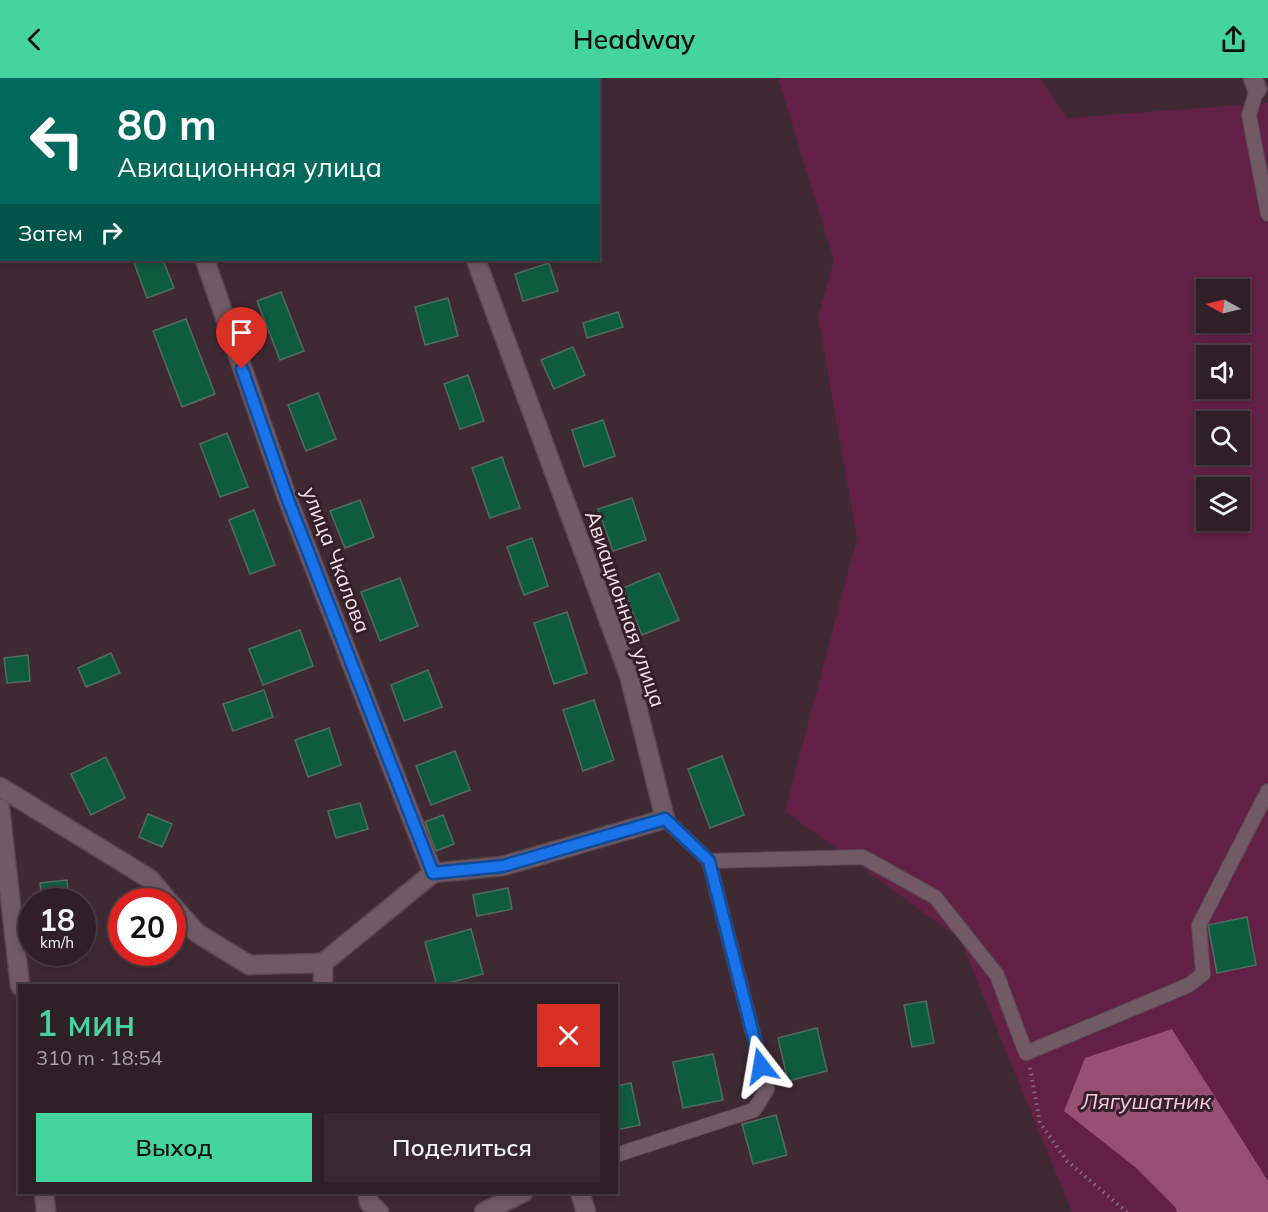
<!DOCTYPE html>
<html lang="ru">
<meta charset="utf-8">
<style>
:root{--surface:#2f2027;--page:#37282f;--text:#f1f3f6;--muted:#a7a3a7;--line:#4a3e44;--accent:#45d49f}
body{margin:0;font-family:Mulish,sans-serif;background:var(--page);color:var(--text);height:100vh;display:flex;flex-direction:column;font-size:22px;white-space:nowrap}
*{box-sizing:border-box;margin:0}
p{font-size:20px;color:var(--muted)}
.icon{flex:none;width:33px;height:33px;fill:none;stroke:currentColor;stroke-width:2;stroke-linecap:round;stroke-linejoin:round}
.map{position:relative;flex:1;overflow:hidden}
.side{position:absolute;left:18px;top:906px;width:600px;height:210px;display:flex;flex-direction:column;background:var(--surface);border-radius:0px;box-shadow:0 3px 9px #0003,0 0 0 2px var(--line)}
.side>*{flex:none}
.top-card{position:absolute;left:0px;top:0px;width:600px;height:183px;box-shadow:0 3px 9px #0003,0 0 0 2px var(--line);background:#00695c;color:#fff;overflow:hidden}
.needle{width:39px;rotate:278deg}
.buttons{position:absolute;left:1196px;top:201px;display:grid;gap:12px}
.buttons a{display:grid;place-items:center;width:54px;height:54px;border-radius:0px;background:var(--surface);box-shadow:0 3px 9px #0003,0 0 0 2px var(--line);font-size:30px}
.speed{position:absolute;left:18px;top:810px;display:flex;gap:12px;font-size:30px;font-weight:700;text-align:center}
.speed>*{display:grid;place-content:center;width:78px;height:78px;border-radius:50%;background:var(--surface);box-shadow:0 3px 9px #0003,0 0 0 2px var(--line);line-height:1}
.speed small{font-size:15px;font-weight:400}
.speed .limit{border:9px solid #d22;background:#fff;color:#111}
.pin{position:absolute;display:grid;place-items:center;width:51px;height:51px;color:#fff;margin:-62px -26px;border-radius:50% 50% 50% 0;rotate:-45deg;box-shadow:0 0 6px #0007}
.pin .icon{rotate:45deg}
.me{position:absolute;width:66px;margin:-33px;rotate:346deg;stroke-linejoin:round;filter:drop-shadow(0 0 4px #0008)}
.turn{display:flex;align-items:center;gap:21px;height:126px;padding:0 18px;font-size:27px}
.turn .icon{width:78px;height:78px;stroke-width:2.5}
.turn b{display:block;font-size:42px;line-height:51px}
.then{display:flex;align-items:center;height:57px;padding:0 18px;background:#0003;gap:12px;font-size:22px}
.round{display:grid;place-items:center;flex:none;width:63px;height:63px;border-radius:0px;background:var(--page)}
.headline{display:flex;align-items:center;justify-content:space-between;height:102px;padding:0 18px}
h1{font-size:36px;font-weight:600;line-height:45px;color:var(--accent)}
.button{display:flex;gap:12px;margin-top:auto;padding:12px 18px}
.button a{flex:1;height:69px;border-radius:0px;background:var(--accent);color:#111;font-size:24px;font-weight:600;line-height:69px;text-align:center}
.button a+a{background:var(--page);color:var(--text)}
header{display:flex;justify-content:space-between;align-items:center;height:78px;padding:0 18px;background:var(--accent);color:#111;font-size:27px;font-weight:600}
.map>svg:first-child{display:block}
.green{fill:#622045;fill-rule:evenodd}
.water{fill:#975074}
.building{fill:#0e5b40;stroke:#516b5f;stroke-width:1.5}
.lines{fill:none;stroke-linecap:round;stroke-linejoin:round}
.service-casing{stroke:#5a4851;stroke-width:16}
.minor-casing{stroke:#5a4851;stroke-width:21}
.path{stroke:#827078;stroke-width:4;stroke-dasharray:1.5 4.5;stroke-linecap:butt}
.service{stroke:#725a65;stroke-width:14}
.minor{stroke:#725a65;stroke-width:18}
.route-casing{stroke:#114b97;stroke-width:15}
.route{stroke:#1a73e8;stroke-width:10}
.labels{text-anchor:middle;stroke-width:6;stroke-linejoin:round;paint-order:stroke}
.street-label{font-size:21px;fill:#efe1e7;stroke:#35202a}
.water-label{font-size:22px;font-style:italic;fill:#f3c9dc;stroke:#35202a}
</style>
<header><svg class="icon" aria-label="back" viewBox="0 0 24 24"><path d="M15 5l-7 7 7 7"/></svg>Headway<svg class="icon" aria-label="share" viewBox="0 0 24 24"><path d="M12 15V3M7 8l5-5 5 5M5 13v7h14v-7"/></svg></header>
<div class="map">
<svg width="1268" height="1134" viewBox="0 0 1268 1134">
<rect width="100%" height="100%" fill="#3f2a34"/>
<path class="green" d="M778,0h262l27,40 201,-15v1109h-196l-112,-273 -175,-128 72,-273 -39,-221 16,-56zM1206,212h33v32h-33zM1206,278h33v32h-33zM1206,344h33v32h-33zM1206,410h33v32h-33z"/>
<path class="water" d="M1172,951l96,152v31h-91l-2,-5 -40,-40 -71,-56 21,-53z"/>
<g class="building">
<path d="M133,182h30l11,28 -27,10z"/>
<path d="M549,185l9,28 -35,10 -8,-27z"/>
<path d="M281,214l23,59 -24,9 -23,-59z"/>
<path d="M448,220l10,38 -33,9 -10,-38z"/>
<path d="M618,234l5,15 -36,11 -4,-15z"/>
<path d="M186,241l29,75 -33,13 -29,-76z"/>
<path d="M573,269l12,28 -31,14 -13,-29z"/>
<path d="M468,297l16,46 -24,8 -16,-45z"/>
<path d="M318,315l18,46 -30,12 -18,-46z"/>
<path d="M603,342l12,36 -31,11 -12,-37z"/>
<path d="M227,355l21,54 -28,10 -20,-53z"/>
<path d="M502,379l18,51 -30,10 -18,-50z"/>
<path d="M632,420l14,42 -33,11 -15,-42z"/>
<path d="M360,422l14,37 -29,11 -15,-37z"/>
<path d="M254,432l21,55 -25,9 -21,-54z"/>
<path d="M532,460l16,48 -24,9 -17,-48z"/>
<path d="M659,495l20,47 -37,15 -19,-47z"/>
<path d="M400,500l18,48 -38,15 -19,-49z"/>
<path d="M567,534l20,61 -33,11 -20,-61z"/>
<path d="M300,552l13,36 -50,19 -14,-36z"/>
<path d="M111,575l9,20 -34,14 -8,-19z"/>
<path d="M28,577l2,26 -23,2 -3,-25z"/>
<path d="M428,592l14,37 -38,14 -13,-36z"/>
<path d="M264,612l9,27 -40,14 -10,-27z"/>
<path d="M594,622l20,60 -31,11 -20,-61z"/>
<path d="M329,650l12,37 -33,12 -13,-37z"/>
<path d="M455,673l15,39 -39,15 -15,-39z"/>
<path d="M722,678l22,59 -34,13 -22,-59z"/>
<path d="M106,679l19,41 -34,17 -20,-41z"/>
<path d="M360,725l8,26 -32,9 -8,-27z"/>
<path d="M148,736l24,10 -10,23 -23,-10z"/>
<path d="M443,737l11,29 -18,7 -11,-29z"/>
<path d="M67,802l2,22h-27l-2,-19z"/>
<path d="M508,810l4,21 -35,7 -4,-21z"/>
<path d="M1247,839l9,48 -39,8 -9,-48z"/>
<path d="M471,851l12,45 -46,12 -12,-44z"/>
<path d="M926,923l8,42 -22,4 -8,-42z"/>
<path d="M817,950l10,43 -39,10 -10,-43z"/>
<path d="M713,976l10,46 -40,8 -10,-46z"/>
<path d="M631,1005l9,42 -24,5v-44z"/>
<path d="M776,1037l11,40 -34,9 -11,-40z"/>
</g>
<g class="lines">
<g class="service-casing">
<g id="service">
<path d="M1257,11l-8,26 19,99"/>
<path d="M665,741l44,42 154,-4 72,40 62,78 29,78 163,-68 14,-11 -4,-49 69,-134"/>
<path d="M616,1077l138,-45 13,-21 -58,-228"/>
</g>
</g>
<g class="minor-casing">
<g id="minor">
<path d="M151,0v2"/>
<path d="M378,0l2,2"/>
<path d="M1253,0l4,11"/>
<path d="M205,182l83,240 145,373"/>
<path d="M0,709l150,92 19,23"/>
<path d="M0,730l20,178"/>
<path d="M433,795l70,-7 162,-47 -36,-144 -153,-415"/>
<path d="M172,827l25,28 52,32 74,-2"/>
<path d="M323,908v-23l110,-90"/>
<path d="M44,1114l2,20"/>
<path d="M367,1114l2,11 10,9"/>
<path d="M580,1114l6,20"/>
<path d="M484,1134l40,-20"/>
</g>
</g>
<path class="path" d="M1030,990l10,55 27,38 60,51"/>
<use href="#service" class="service"/>
<use href="#minor" class="minor"/>
</g>
<g class="lines">
<g class="route-casing">
<path id="route" d="M242,291l46,131 145,373 70,-7 162,-47 44,42 52,205"/>
</g>
<use href="#route" class="route"/>
</g>
<g class="labels">
<g class="street-label">
<text transform="translate(336 482) rotate(69)" y="7">улица Чкалова</text>
<text transform="translate(625 531) rotate(71)" y="7">Авиационная улица</text>
</g>
<g class="water-label">
<text x="1146" y="1031">Лягушатник</text>
</g>
</g>
</svg>
<div class="buttons">
<a><svg class="needle" viewBox="-14 -14 28 28"><path d="M0-13l5 13h-10z" fill="#e53935"/><path d="M0 13l5-13h-10z" fill="#a7a3a7"/></svg></a>
<a><svg class="icon" aria-label="sound" viewBox="0 0 24 24"><path d="M4 9h4l5-4v14l-5-4H4zM17 9q2 3 0 6"/></svg></a>
<a><svg class="icon" aria-label="search" viewBox="0 0 24 24"><circle cx="10" cy="10" r="6"/><path d="M15 15l6 6"/></svg></a>
<a><svg class="icon" aria-label="layers" viewBox="0 0 24 24"><path d="M12 4l9 5-9 5-9-5zM3 14l9 5 9-5"/></svg></a>
</div>
<div class="speed"><div>18<small>km/h</small></div><div class="limit">20</div></div>
<div class="pin" style="left:242px;top:291px;background:#d93025"><svg class="icon" aria-label="arrive" viewBox="0 0 24 24"><path d="M6 21V4h12l-3 4 3 4H6"/></svg></div>
<svg class="me" style="left:761px;top:988px" viewBox="-20 -20 40 40"><path d="M0-17L14 15 0 8-14 15z" fill="#1a73e8" stroke="#fff" stroke-width="4"/></svg>
<div class="top-card">
<div class="turn"><svg class="icon" aria-label="left" viewBox="0 0 24 24"><path d="M17 20v-9H6M10 6l-5 5 5 5"/></svg><div><b>80 m</b>Авиационная улица</div></div>
<div class="then">Затем<svg class="icon" aria-label="right" viewBox="0 0 24 24"><path d="M7 20v-9h11M14 6l5 5-5 5"/></svg></div>
</div>
<section class="side">
<div class="headline"><div><h1>1 мин</h1><p>310 m · 18:54</p></div><a class="round" style="background:#d93025;color:#fff"><svg class="icon" aria-label="close" viewBox="0 0 24 24"><path d="M6 6l12 12M18 6L6 18"/></svg></a></div>
<div class="button"><a>Выход</a><a>Поделиться</a></div>
</section>
</div>
